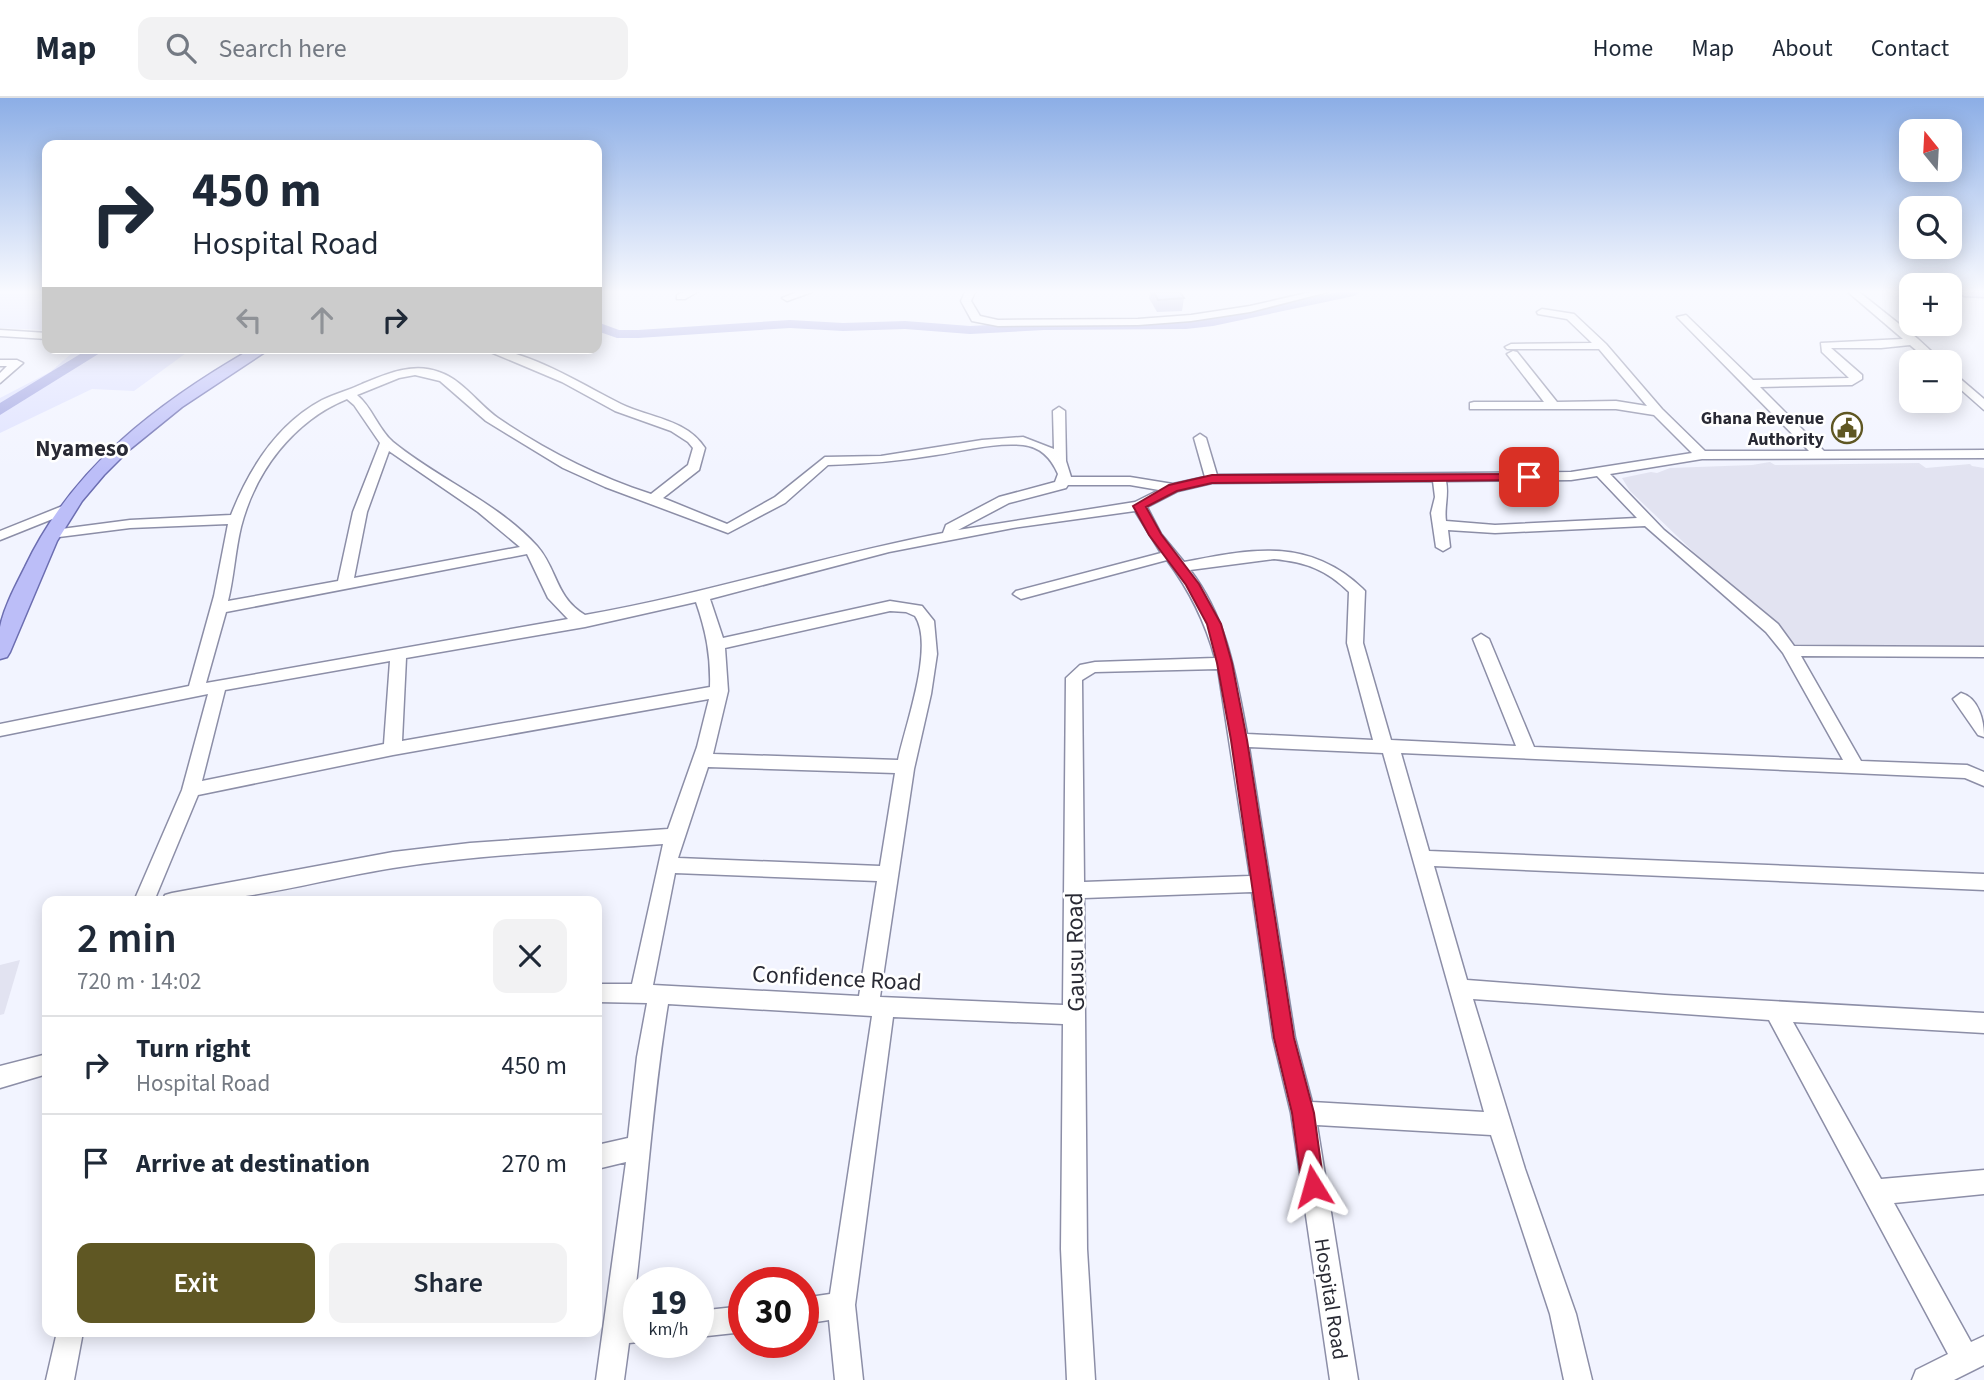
<!DOCTYPE html>
<meta charset="utf-8">
<style>
:root{--surface:#fff;--page:#f2f2f3;--text:#1f2937;--muted:#747a83;--line:#e0e1e3;--accent:#5f5723}
body{margin:0;font-family:"Source Sans 3",sans-serif;background:var(--page);color:var(--text);height:100vh;display:flex;flex-direction:column;font-size:26px;white-space:nowrap}
*{box-sizing:border-box;margin:0}
p{font-size:23px;color:var(--muted)}
.icon{flex:none;width:38px;height:38px;fill:none;stroke:currentColor;stroke-width:2;stroke-linecap:round;stroke-linejoin:round}
.map{position:relative;flex:1;overflow:hidden}
.drawer{position:absolute;left:42px;top:798px;width:560px;height:441px;display:flex;flex-direction:column;background:var(--surface);border-radius:14px;box-shadow:0 4px 18px #0003}
.drawer>*{flex:none}
.top-card{position:absolute;left:42px;top:42px;width:560px;height:214px;border-radius:14px;box-shadow:0 4px 18px #0003;background:#fff;color:var(--text);overflow:hidden}
.needle{width:46px;rotate:342deg}
.buttons{position:absolute;left:1899px;top:21px;display:grid;gap:14px}
.buttons a{display:grid;place-items:center;width:63px;height:63px;border-radius:14px;background:var(--surface);box-shadow:0 4px 18px #0003;font-size:35px}
.speed{position:absolute;left:623px;top:1169px;display:flex;gap:14px;font-size:35px;font-weight:700;text-align:center}
.speed>*{display:grid;place-content:center;width:91px;height:91px;border-radius:50%;background:var(--surface);box-shadow:0 4px 18px #0003;line-height:1}
.speed small{font-size:18px;font-weight:400}
.speed .limit{border:10px solid #d22;background:#fff;color:#111}
.pin{position:absolute;display:grid;place-items:center;width:60px;height:60px;color:#fff;margin:-30px;border-radius:14px;box-shadow:0 4px 10px #0006}
.me{position:absolute;width:77px;margin:-38px;rotate:352deg;stroke-linejoin:round;filter:drop-shadow(0 0 5px #0008)}
.turn{display:flex;align-items:center;gap:24px;height:147px;padding:0 35px;font-size:32px}
.turn .icon{width:91px;height:91px;stroke-width:2.5}
.turn b{display:block;font-size:49px;line-height:60px}
.lanes{display:flex;align-items:center;height:66px;padding:0 35px;background:#0003;justify-content:center;gap:35px;direction:ltr}
.lanes .off{opacity:.35}
.round{display:grid;place-items:center;flex:none;width:74px;height:74px;border-radius:14px;background:var(--page)}
.summary{display:flex;align-items:center;justify-content:space-between;height:119px;padding:0 35px}
h1{font-size:42px;font-weight:600;line-height:52px}
.button{display:flex;gap:14px;margin-top:auto;padding:14px 35px}
.button a{flex:1;height:80px;border-radius:14px;background:var(--accent);color:#fff;font-size:28px;font-weight:600;line-height:80px;text-align:center}
.button a+a{background:var(--page);color:var(--text)}
ul{padding:0;list-style:none}
li{display:flex;align-items:center;gap:21px;height:98px;padding:0 35px;border-top:2px solid var(--line)}
li div{flex:1}
li b{display:block;font-size:26px}
li em{font-style:normal}
header{display:flex;align-items:center;gap:42px;box-sizing:border-box;height:98px;padding:0 35px;background:var(--surface);border-bottom:2px solid var(--line)}
header strong{font-size:33px}
nav{display:flex;gap:38px;margin-inline-start:auto;font-size:24px}
.search{width:490px;height:63px;background:var(--page);display:flex;align-items:center;gap:18px;box-sizing:border-box;padding:0 24px;border-radius:14px;color:var(--muted);font-size:26px}
.map>svg:first-child{display:block}
.built{fill:#e2e3f1}
.green{fill:#dfe2ff}
.lines{fill:none;stroke-linecap:round;stroke-linejoin:round}
.river{fill:#a2a6e3;fill-rule:evenodd}
.minor-casing{stroke:#8c8ea7;stroke-width:3}
.major-casing{stroke:#6c6eb1;stroke-width:3}
.minor{fill:#fff;fill-rule:evenodd}
.major{fill:#bcbef8;fill-rule:evenodd}
.wall{fill:#a9acd7}
.building{fill:#c4c8fa;stroke:#898caf;stroke-width:2}
.route{fill:#e11d48;stroke:#92132f;stroke-width:2}
.labels{text-anchor:middle;stroke-width:5;stroke-linejoin:round;paint-order:stroke}
.far-poi-label{font-size:18px;font-weight:bold;fill:#292a34;stroke:#fff;text-anchor:end}
.street-label{font-size:21px;fill:#292a34;stroke:#fff}
.far-district-label{font-size:23px;font-weight:bold;fill:#292a34;stroke:#fff}
.near-street-label{font-size:24px;fill:#292a34;stroke:#fff}
</style>
<header>
<strong>Map</strong>
<div class="search"><svg class="icon" aria-label="search" viewBox="0 0 24 24"><circle cx="10" cy="10" r="6"/><path d="M15 15l6 6"/></svg>Search here</div>
<nav><a>Home</a><a>Map</a><a>About</a><a>Contact</a></nav>
</header>
<div class="map">
<svg width="1984" height="1282" viewBox="0 0 1984 1282">
<rect width="100%" height="100%" fill="#f2f4ff"/>
<g class="built">
<path d="M1770,364l5,3 144,-2 7,5 44,-4 2,2 12,2v182l-189,-1 -165,-158 -8,-13 29,-6 6,1 13,-5 82,-3z"/>
<path d="M20,862l-16,54 -4,1v-50z"/>
</g>
<g class="green">
<path d="M0,194h47l-11,9h11v29l-47,-2z"/>
<path d="M78,250h115l-59,43 -42,-2 -92,44v-35l50,-26z"/>
</g>
<g class="lines">
<g class="river">
<path d="M1337,194h24l-7,4 -141,30 -27,3 -142,1 -74,4 -65,-5 -62,2 -53,-3 -152,10h-21l-20,-7v-9l22,8h19l152,-10 53,3 62,-2 65,5 74,-4 142,-1 27,-3z"/>
<path d="M90,250h18l-108,67v-12z"/>
</g>
<g class="minor-casing">
<g id="minor">
<path d="M684,194h13l-12,7h-8v-4z"/>
<path d="M797,194h15l-25,9 -5,-3z"/>
<path d="M965,194h10l-4,9 9,15 18,4 140,-1 53,-4 59,-9 61,-14h17l-78,20 -59,9 -53,4 -140,1 -26,-5 -11,-20z"/>
<path d="M1848,194h11l59,47 25,23h-13l-20,-17 -29,3h-50l31,27v4l-10,6 -92,2 64,64 160,-1v8l-282,1 -92,15 54,56 114,94 16,22 190,1v10l-183,-1 60,105 106,4 17,7v14l-19,-8 -564,-25 28,98 555,23v16l-550,-24 33,114 198,15 319,18v20l-191,-11 88,157 103,-9v24l-90,9 77,139 13,-6v29l-30,15h-42l4,-10 32,-16 -179,-334 -296,-21 52,170 51,145 16,66h-28l-14,-66 -59,-179 -174,-10 41,255h-28l-39,-267 -18,-75 -21,-146 -168,6 3,351 8,131h-28l-6,-131 2,-225 -170,-7 -38,288 8,75h-28l-6,-60 -26,4v-26l27,-4 42,-278 -204,-12c-17,103 -22,208 -36,312h7v26l-10,1 -5,37h-28l30,-218 -29,7v-24l31,-7 9,-81 10,-54 -50,-1v-18h35l31,-140c-90,7 -181,10 -270,24 -77,12 -153,37 -231,33l3,-6 7,-2 221,-41 77,-9 198,-14 29,-82 12,-48 -316,56 -195,40 -44,106h-20l48,-111 26,-96 -208,42v-12l189,-38 25,-90 14,-72 -98,4 -79,10 -7,-4 2,-3 84,-11 101,-5c18,-46 46,-91 91,-115 13,-6 27,-10 40,-16 24,-10 51,-22 77,-12 24,8 39,32 59,46 47,32 98,58 153,76l37,-29 5,-17 -5,-6 -17,-11 -56,-20 -53,-29 -81,-34c44,0 100,36 140,56 29,14 65,15 84,44l-6,22 -36,28 64,26 48,-27 50,-40 56,-1 101,-16 41,-3 31,12 -1,-38 6,-4 6,4 1,50 5,16h59l43,7 32,-7 -11,-39 6,-4 6,4 11,37 354,-3 121,-19 -38,-38 -38,-6h-146v-6l4,-1h70l-37,-48 6,-3 4,1 40,50 59,-1 31,5 -48,-57h-92l-2,-2 6,-3 81,-1 -25,-24 -29,-5 -1,-2 5,-3 32,5 32,30 56,65 43,42h104l-132,-134 9,-2 67,65 96,-2 -27,-26 -1,-9 82,-4zM415,277l25,6 46,40 77,47 42,19 123,46 57,-30 43,-38c37,-1 72,-4 108,-10 27,-4 59,-13 87,-10 18,2 28,13 35,29l-3,8 -56,15 -53,28 -3,8c-120,23 -237,61 -358,82 -30,-18 -27,-45 -48,-69 -40,-44 -99,-67 -144,-104 -15,-13 -21,-35 -36,-47l42,-17zM347,301l7,6 26,38 -27,69 -15,69 -110,20c6,-24 7,-49 13,-74 14,-55 52,-106 106,-128zM389,353l89,61 42,35 -166,31 13,-66zM1597,378l40,42 -142,7 -49,-4c-2,-13 3,-26 0,-40l125,-1zM1433,383l2,16 -4,16 5,34 7,4 7,-4 -2,-17 47,3 150,-7 121,106 17,21 60,107 -309,-13 -45,-108 -8,-5 -8,5 43,107 -125,-6 -28,-97 2,-52 -3,-3c-54,-51 -111,-39 -178,-26l-23,-28 -14,-27 31,-16 34,-8zM1068,387h62l29,5 -24,12 -177,28 51,-27 57,-15zM1135,413l26,42 -145,38 -3,3 8,5 146,-39c23,31 38,61 48,98l-120,4 -15,3 -14,13 -3,327 -183,-8 34,-228 17,-75 6,-40 -3,-33 -12,-15 -32,-5 -167,37 -13,-39 179,-47 124,-24zM527,456l21,44 20,21 -362,64 20,-71zM1274,461c32,3 53,11 75,33l-2,51 26,97 -126,-6c-11,-58 -20,-116 -57,-164zM696,504c10,29 15,54 14,85l-308,54 4,-83 179,-31zM890,513l16,1 9,4c20,30 -10,110 -17,144l-185,-6 15,-63 -3,-43zM390,563l-6,83 -182,37 23,-91zM1218,571l32,207 -166,6 -2,-202 13,-8zM1249,649l134,6 101,359 -172,-10 -17,-64zM708,669l187,6 -15,93 -202,-8zM675,775l202,8 -18,115 -206,-11z"/>
<path d="M0,232l47,3v6l-47,-3z"/>
<path d="M0,262h17l6,3 -23,20v-10l7,-7h-7z"/>
<path d="M1950,272l34,29v11l-34,-30z"/>
<path d="M70,405l7,4 -2,3 -75,30v-9z"/>
<path d="M1961,595c18,5 23,28 23,44l-6,-2 -25,-36z"/>
<path d="M47,956v20l-47,14v-22z"/>
<path d="M744,1208v26l-46,5v-26z"/>
<path d="M57,1234h26l-9,48h-28z"/>
</g>
</g>
<g class="major-casing">
<g id="major">
<path d="M1957,194h27v5l-20,-1z"/>
<path d="M253,250h18l-89,59 -53,43 -25,25 -22,26 -25,40 -47,111 -3,5 -7,2c0,-10 0,-22 0,-32 4,-20 16,-42 25,-60 47,-100 134,-165 228,-219z"/>
</g>
</g>
<use href="#minor" class="minor"/>
<use href="#major" class="major"/>
</g>
<path class="wall" d="M1150,194h30l4,6 -2,13 -25,1 -8,-14z"/>
<path class="building" d="M1154,194h26l4,6 -26,2z"/>
<linearGradient id="sky" x2="0" y2="1"><stop stop-color="#8caee6"/><stop offset="0.52" stop-color="#f9faff"/><stop offset="1" stop-color="#f9faff" stop-opacity="0"/></linearGradient>
<rect width="1984" height="373" fill="url(#sky)"/>
<path class="route" d="M1529,376l6,3 -1,3 -322,3 -35,8 -31,16 15,27 38,50 22,40 11,39 15,77 47,298 20,75 10,73 -3,8 -8,3 -8,-3 -3,-8 -10,-73 -18,-75 -43,-298 -14,-77 -10,-39 -21,-39 -37,-50 -16,-29 36,-21 43,-10z"/>
<defs>
<g id="civic-ring" transform="scale(1.575)"><circle r="9.5" fill="#fff" stroke="#5f5723" stroke-width="1.5"/><path d="M-.6-6.5H3V-4.5H.6V-3L4-1V1h2V6H-6V1h2V-1L-.6-3ZM-1.2 2.5V6h2.4V2.5Z" fill="#5f5723"/></g>
</defs>
<g fill-rule="evenodd">
<use href="#civic-ring" x="1847" y="330"/>
</g>
<g class="labels">
<g class="far-poi-label">
<text x="1824" y="326">Ghana Revenue<tspan x="1824" dy="21">Authority</tspan></text>
</g>
<g class="street-label">
<text transform="translate(1331 1201) rotate(81)" y="7">Hospital Road</text>
</g>
<g class="far-district-label">
<text x="82" y="358">Nyameso</text>
</g>
<g class="near-street-label">
<text transform="translate(1075 854) rotate(-91)" y="8">Gausu Road</text>
<text transform="translate(837 880) rotate(3)" y="8">Confidence Road</text>
</g>
</g>
</svg>
<div class="buttons">
<a><svg class="needle" viewBox="-14 -14 28 28"><path d="M0-13l5 13h-10z" fill="#e53935"/><path d="M0 13l5-13h-10z" fill="#747a83"/></svg></a>
<a><svg class="icon" aria-label="search" viewBox="0 0 24 24"><circle cx="10" cy="10" r="6"/><path d="M15 15l6 6"/></svg></a>
<a>+</a>
<a>−</a>
</div>
<div class="speed"><div>19<small>km/h</small></div><div class="limit">30</div></div>
<div class="pin" style="left:1529px;top:379px;background:#d93025"><svg class="icon" aria-label="arrive" viewBox="0 0 24 24"><path d="M6 21V4h12l-3 4 3 4H6"/></svg></div>
<svg class="me" style="left:1313px;top:1088px" viewBox="-20 -20 40 40"><path d="M0-17L14 15 0 8-14 15z" fill="#e11d48" stroke="#fff" stroke-width="4"/></svg>
<div class="top-card">
<div class="turn"><svg class="icon" aria-label="right" viewBox="0 0 24 24"><path d="M7 20v-9h11M14 6l5 5-5 5"/></svg><div><b>450 m</b>Hospital Road</div></div>
<div class="lanes"><svg class="icon off" aria-label="left" viewBox="0 0 24 24"><path d="M17 20v-9H6M10 6l-5 5 5 5"/></svg><svg class="icon off" aria-label="ahead" viewBox="0 0 24 24"><path d="M12 20V5M6 11l6-6 6 6"/></svg><svg class="icon" aria-label="right" viewBox="0 0 24 24"><path d="M7 20v-9h11M14 6l5 5-5 5"/></svg></div>
</div>
<section class="drawer">
<div class="summary"><div><h1>2 min</h1><p>720 m · 14:02</p></div><a class="round"><svg class="icon" aria-label="close" viewBox="0 0 24 24"><path d="M6 6l12 12M18 6L6 18"/></svg></a></div>
<ul>
<li><svg class="icon" aria-label="right" viewBox="0 0 24 24"><path d="M7 20v-9h11M14 6l5 5-5 5"/></svg><div><b>Turn right</b><p>Hospital Road</p></div><em>450 m</em></li>
<li><svg class="icon" aria-label="arrive" viewBox="0 0 24 24"><path d="M6 21V4h12l-3 4 3 4H6"/></svg><div><b>Arrive at destination</b></div><em>270 m</em></li>
</ul>
<div class="button"><a>Exit</a><a>Share</a></div>
</section>
</div>
